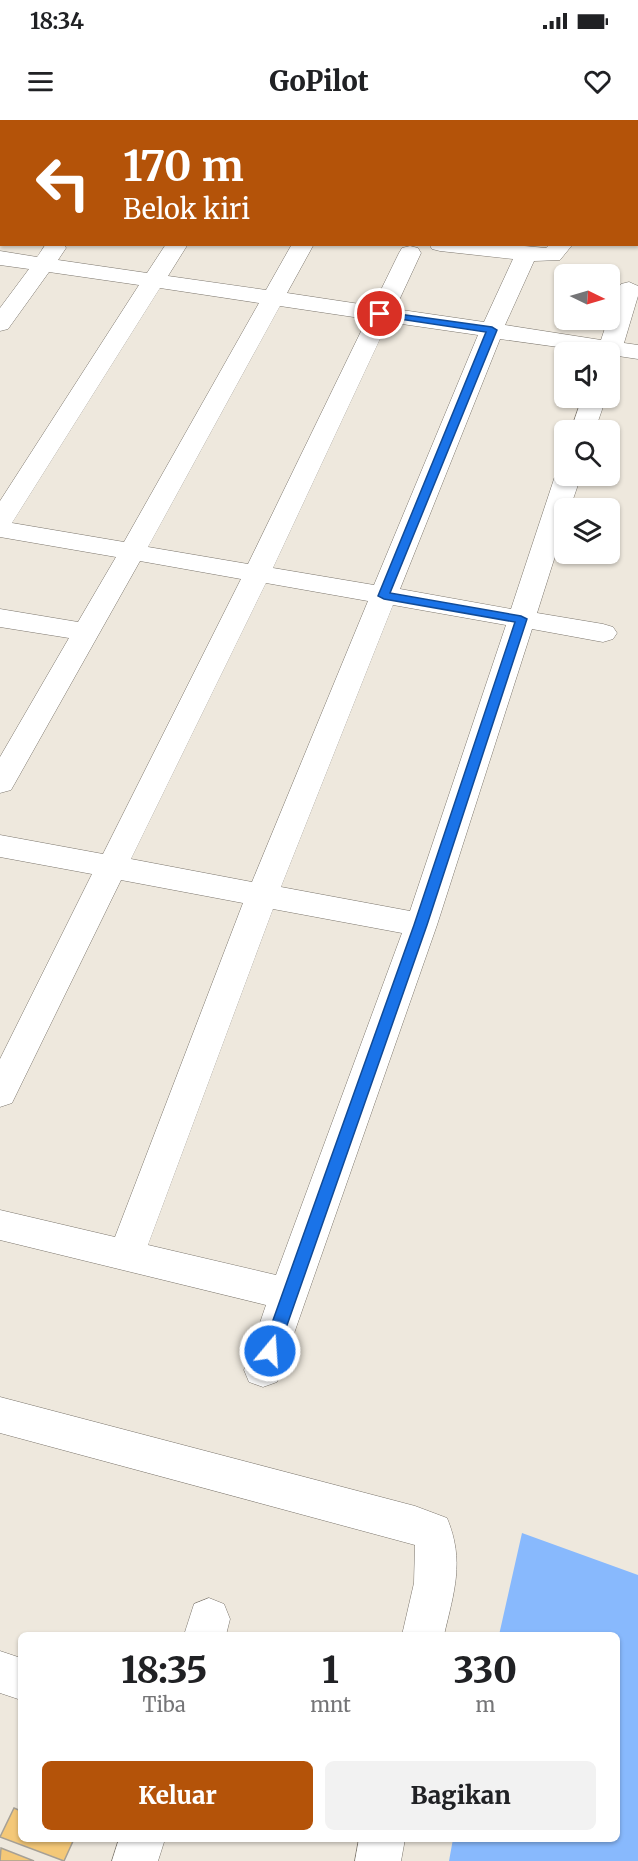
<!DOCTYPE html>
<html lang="id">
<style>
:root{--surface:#fff;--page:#f2f2f2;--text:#202124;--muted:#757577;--accent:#b45309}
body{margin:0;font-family:Merriweather,serif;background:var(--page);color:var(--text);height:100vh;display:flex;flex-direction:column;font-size:22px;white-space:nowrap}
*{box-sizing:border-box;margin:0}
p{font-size:20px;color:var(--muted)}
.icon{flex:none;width:33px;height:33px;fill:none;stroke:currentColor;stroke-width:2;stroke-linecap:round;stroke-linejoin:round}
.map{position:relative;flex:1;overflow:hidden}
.sheet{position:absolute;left:18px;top:1512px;width:602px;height:210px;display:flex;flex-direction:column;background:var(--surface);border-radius:9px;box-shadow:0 2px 4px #0004}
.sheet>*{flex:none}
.hud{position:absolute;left:0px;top:0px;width:639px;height:126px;box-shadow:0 2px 4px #0004;background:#b45309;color:#fff;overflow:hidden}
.needle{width:39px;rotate:95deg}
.buttons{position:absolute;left:554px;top:144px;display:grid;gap:12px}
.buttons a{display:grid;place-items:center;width:66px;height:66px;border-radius:9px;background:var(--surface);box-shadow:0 2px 4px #0004;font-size:30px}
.pin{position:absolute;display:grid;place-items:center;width:51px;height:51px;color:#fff;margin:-26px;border:3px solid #fff;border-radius:50%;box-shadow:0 2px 6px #0007}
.me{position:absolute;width:66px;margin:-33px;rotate:18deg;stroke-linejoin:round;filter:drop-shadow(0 0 4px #0008)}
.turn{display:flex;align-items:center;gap:21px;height:126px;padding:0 24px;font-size:27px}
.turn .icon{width:78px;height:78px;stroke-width:2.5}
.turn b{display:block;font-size:42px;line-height:51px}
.eta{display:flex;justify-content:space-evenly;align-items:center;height:102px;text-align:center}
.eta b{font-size:36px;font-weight:800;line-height:42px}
.cta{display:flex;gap:12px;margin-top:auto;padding:12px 24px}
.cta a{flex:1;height:69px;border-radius:9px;background:var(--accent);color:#fff;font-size:24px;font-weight:800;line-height:69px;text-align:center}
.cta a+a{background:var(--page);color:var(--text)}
.status{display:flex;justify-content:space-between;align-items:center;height:42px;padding:0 30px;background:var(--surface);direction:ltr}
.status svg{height:16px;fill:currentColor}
header{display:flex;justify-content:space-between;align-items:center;height:78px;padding:0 24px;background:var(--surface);font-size:27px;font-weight:800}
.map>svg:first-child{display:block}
.water{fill:#88b9fd}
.building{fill:#f4c878;stroke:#a6a096;stroke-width:1.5}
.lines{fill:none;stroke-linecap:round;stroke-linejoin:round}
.minor-casing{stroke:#7c766d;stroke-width:1}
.minor{fill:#fff;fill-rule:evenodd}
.route{fill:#1a73e8;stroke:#114b97;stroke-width:1.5}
</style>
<div class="status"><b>18:34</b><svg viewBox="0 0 49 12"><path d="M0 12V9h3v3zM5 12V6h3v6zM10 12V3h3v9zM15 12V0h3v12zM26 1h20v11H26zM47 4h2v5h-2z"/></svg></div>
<header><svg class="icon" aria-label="menu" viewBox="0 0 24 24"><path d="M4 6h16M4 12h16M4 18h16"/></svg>GoPilot<svg class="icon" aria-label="heart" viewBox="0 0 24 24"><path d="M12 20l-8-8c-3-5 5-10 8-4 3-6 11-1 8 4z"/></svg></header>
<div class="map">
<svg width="638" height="1741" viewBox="0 0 638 1741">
<rect width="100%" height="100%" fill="#eee8dd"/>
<path class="water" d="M522,1413l116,42v286h-189l4,-22h163v-204h-117z"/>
<g class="building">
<path d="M14,1688l7,3v28h53l-10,22 -64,-24z"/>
<path d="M1,1728l33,13h-34z"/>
</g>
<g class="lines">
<g class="minor-casing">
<g id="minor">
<path d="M0,0h12l-10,2 -2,7z"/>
<path d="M199,0h20l-21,2z"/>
<path d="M608,0h27l1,2h-27z"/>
<path d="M0,50h2l-2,13z"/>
<path d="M46,124h18l2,4 -8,12 89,13 19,-29h22l-20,32 98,14 26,-46h22l-27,49 86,13 26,-53 3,-5 8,-2 8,2 3,5 -26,56 89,13 29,-63 -73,-8 -8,-2 -3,-5h74l43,4 4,-4h23l-13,16 -26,1 -29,64 96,15 17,-51 3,-5 8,-2 9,4v10l-14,47 14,2v14l-20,-3 -9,3v-7h-15l-94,-13 -100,250 111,20 44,-133 4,-5 5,-2v7h17l-11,32h-6v20l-27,85 66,11 10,3 4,6 -4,6 -10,3 -71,-13 -95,296 -160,457 -14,5 -14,-5 -5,-12 22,-65 -266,-65v-30l115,27 128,-334 -122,-23 -109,223 -12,4v-48l92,-185 -92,-17v-22l103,19 138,-275 -101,-18 -125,222 -4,7 -11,3v-36l69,-119 -69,-11v-18l78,13 38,-65 -116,-20v-36l139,-216 -90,-13 -41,57 -8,2v-23l29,-39 -29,-4v-14l37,6zM160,168l99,15 -135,239 -112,-19zM280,186l87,13 -119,245 -100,-17zM388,202l90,13 -104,250 -101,-17zM266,463l102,18 -116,281 -121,-23zM393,485l113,20 -96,286 -129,-24zM273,789l129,24 -126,342 -128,-30z"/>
<path d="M582,278h24l-11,32h-24z"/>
<path d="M0,1277l415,109 32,12c18,43 7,74 -3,117h-42l12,-52 1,-38 -415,-112z"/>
<path d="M209,1478l15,6 6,15 -4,16h-42l10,-31z"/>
<path d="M0,1531l21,7v42l-21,-7z"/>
<path d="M119,1719h46l-7,22h-46z"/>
<path d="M359,1719h46l-4,22h-46z"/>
</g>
</g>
<use href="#minor" class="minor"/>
</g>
<path class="route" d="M377,191l115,16 5,3 -107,263 131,23 6,3 -100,306 -149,426 -3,5 -5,2 -6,-2 -2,-5 152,-426 101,-303 -131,-23 -6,-3 108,-264 -106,-16 -4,-2z"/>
</svg>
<div class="buttons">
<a><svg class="needle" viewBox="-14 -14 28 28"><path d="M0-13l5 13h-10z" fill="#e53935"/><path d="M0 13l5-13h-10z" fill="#757577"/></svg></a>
<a><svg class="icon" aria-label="sound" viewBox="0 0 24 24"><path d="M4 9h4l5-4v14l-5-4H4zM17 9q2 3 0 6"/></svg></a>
<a><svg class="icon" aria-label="search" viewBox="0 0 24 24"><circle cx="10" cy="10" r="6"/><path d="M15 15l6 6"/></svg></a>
<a><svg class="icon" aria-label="layers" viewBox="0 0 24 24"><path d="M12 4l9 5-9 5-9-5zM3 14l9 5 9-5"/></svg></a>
</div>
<div class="pin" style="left:380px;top:194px;background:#d93025"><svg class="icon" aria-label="arrive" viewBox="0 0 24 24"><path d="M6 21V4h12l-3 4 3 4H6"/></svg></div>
<svg class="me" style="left:270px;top:1231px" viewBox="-20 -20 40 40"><circle r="17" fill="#1a73e8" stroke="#fff" stroke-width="3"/><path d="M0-11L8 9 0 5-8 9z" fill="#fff"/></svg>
<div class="hud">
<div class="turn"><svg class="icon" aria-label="left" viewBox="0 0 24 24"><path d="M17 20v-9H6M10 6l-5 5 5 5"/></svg><div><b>170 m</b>Belok kiri</div></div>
</div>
<section class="sheet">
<div class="eta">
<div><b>18:35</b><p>Tiba</p></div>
<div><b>1</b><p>mnt</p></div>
<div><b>330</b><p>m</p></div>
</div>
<div class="cta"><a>Keluar</a><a>Bagikan</a></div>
</section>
</div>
